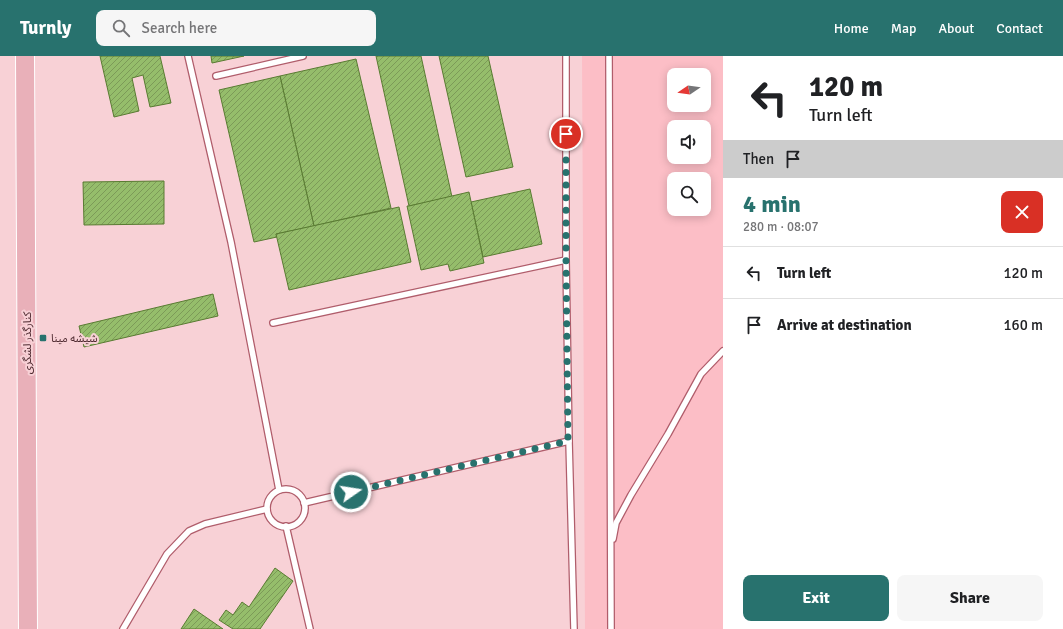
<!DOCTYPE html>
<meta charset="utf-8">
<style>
:root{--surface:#fff;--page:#f6f6f6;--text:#202124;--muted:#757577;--line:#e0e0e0;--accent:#28726e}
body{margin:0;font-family:Signika,"Noto Sans Arabic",sans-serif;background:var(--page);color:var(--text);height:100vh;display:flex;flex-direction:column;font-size:15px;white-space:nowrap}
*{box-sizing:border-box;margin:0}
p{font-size:13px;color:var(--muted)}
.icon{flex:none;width:22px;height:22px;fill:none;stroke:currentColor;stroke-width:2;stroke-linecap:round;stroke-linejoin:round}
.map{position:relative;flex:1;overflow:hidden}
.side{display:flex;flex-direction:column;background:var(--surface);width:340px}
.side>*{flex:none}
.top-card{background:#fff;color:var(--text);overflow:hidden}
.needle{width:26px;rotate:257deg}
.controls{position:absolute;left:667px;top:12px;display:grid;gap:8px}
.controls a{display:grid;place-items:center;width:44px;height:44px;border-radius:8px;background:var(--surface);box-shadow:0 2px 10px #0003;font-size:20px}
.pin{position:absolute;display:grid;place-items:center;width:34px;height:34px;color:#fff;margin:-17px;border:2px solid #fff;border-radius:50%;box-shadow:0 1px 4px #0007}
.me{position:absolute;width:44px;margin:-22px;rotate:77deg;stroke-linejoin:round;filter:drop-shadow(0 0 3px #0008)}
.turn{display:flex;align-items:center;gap:14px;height:84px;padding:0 20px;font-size:18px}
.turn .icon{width:52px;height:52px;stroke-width:2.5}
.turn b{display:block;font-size:28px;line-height:34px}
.then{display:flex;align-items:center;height:38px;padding:0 20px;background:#0003;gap:8px;font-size:15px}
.round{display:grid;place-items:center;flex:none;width:42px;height:42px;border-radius:8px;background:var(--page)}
.head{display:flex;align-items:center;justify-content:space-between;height:68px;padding:0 20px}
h1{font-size:24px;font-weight:700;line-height:30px;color:var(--accent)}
.primary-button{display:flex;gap:8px;margin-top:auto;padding:8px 20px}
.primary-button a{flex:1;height:46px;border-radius:8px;background:var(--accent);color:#fff;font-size:16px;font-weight:700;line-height:46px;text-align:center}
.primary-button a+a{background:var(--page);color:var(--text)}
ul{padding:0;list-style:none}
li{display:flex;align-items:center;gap:12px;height:52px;padding:0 20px;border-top:1px solid var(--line)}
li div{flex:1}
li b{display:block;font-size:15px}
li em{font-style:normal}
header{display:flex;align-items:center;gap:24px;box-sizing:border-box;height:56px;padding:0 20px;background:var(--accent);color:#fff}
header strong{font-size:19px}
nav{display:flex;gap:22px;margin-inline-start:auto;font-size:14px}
.search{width:280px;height:36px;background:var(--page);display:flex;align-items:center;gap:10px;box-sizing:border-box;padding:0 14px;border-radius:8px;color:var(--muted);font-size:15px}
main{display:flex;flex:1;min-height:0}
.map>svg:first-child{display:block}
.built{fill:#fcbec6;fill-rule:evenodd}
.building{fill:url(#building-hatch);stroke:#597b32}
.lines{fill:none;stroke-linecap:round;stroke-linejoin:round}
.lane-casing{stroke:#b05d6b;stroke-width:8}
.primary-casing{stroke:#fff;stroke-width:20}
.lane{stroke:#fff;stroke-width:5.5}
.primary{stroke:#e9b0b9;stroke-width:18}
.route{stroke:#28726e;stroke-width:7;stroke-dasharray:0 12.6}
.poi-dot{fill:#28726e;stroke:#f8d1d6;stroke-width:1.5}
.labels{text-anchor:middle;stroke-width:4;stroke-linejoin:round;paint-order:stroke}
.poi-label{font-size:11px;fill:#4d292f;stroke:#f8d1d6;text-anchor:start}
.street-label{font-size:11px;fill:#4d292f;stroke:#f8d1d6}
</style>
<header>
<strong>Turnly</strong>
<div class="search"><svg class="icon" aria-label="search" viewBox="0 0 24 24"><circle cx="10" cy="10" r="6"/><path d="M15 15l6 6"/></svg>Search here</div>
<nav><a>Home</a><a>Map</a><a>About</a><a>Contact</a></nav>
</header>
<main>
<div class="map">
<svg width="723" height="573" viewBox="0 0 723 573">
<defs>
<pattern id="building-hatch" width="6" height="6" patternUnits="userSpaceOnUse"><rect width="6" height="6" fill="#95bd6b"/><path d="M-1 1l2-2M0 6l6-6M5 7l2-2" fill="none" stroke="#7c9a58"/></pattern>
</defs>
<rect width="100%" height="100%" fill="#f8d1d6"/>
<path class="built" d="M582,0h141v573h-138zM674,19h30v30h-30zM674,71h30v30h-30zM674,123h30v30h-30z"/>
<g class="building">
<path d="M100,0h60l11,47 -21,4 -7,-32 -11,3 7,33 -25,6z"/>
<path d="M211,0h33l-32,7z"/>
<path d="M376,0h45l31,141 -43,9z"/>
<path d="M439,0h49l25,111 -47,10z"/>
<path d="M356,3l35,149 -77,18 -34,-150z"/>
<path d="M280,20l34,150 -38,8 1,3 -23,5 -35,-152z"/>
<path d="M164,125v43l-80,1 -1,-43z"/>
<path d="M530,133l12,55 -59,13 -12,-55z"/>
<path d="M469,136l15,71 -34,8 -2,-7 -27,6 -14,-64h2z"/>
<path d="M399,151l12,55 -122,28 -13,-56z"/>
<path d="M213,238l5,22 -134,31 -5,-21z"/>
<path d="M275,512l18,13 -33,48h-27l-14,-9 7,-10 7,5 9,-13 7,5z"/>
<path d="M194,553l29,20h-42z"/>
</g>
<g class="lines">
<g class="lane-casing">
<g id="lane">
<path d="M188,0l43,186 48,248"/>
<path d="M566,0v204l3,181 5,188"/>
<path d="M609,0l2,573"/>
<path d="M216,20l87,-20"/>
<path d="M273,267l293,-63"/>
<circle cx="286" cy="452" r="19"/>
<path d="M304,447l265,-62"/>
<path d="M286,470l24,103"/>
<path d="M613,483l3,-16 15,-28 37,-61 33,-60 22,-23"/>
<path d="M123,573l44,-75 22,-23 16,-7 62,-15"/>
</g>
</g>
<g class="primary-casing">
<path id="primary" d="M25,0l3,573"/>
</g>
<use href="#lane" class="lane"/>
<use href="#primary" class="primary"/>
</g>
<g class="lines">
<path class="route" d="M351,436l217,-51 -2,-181v-126"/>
</g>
<rect class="poi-dot" x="39" y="278" width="8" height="8" rx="2"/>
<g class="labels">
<g class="poi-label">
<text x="51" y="286">شیشه مینا</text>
</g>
<g class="street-label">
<text transform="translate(27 287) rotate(-90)" y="4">کنارگذر لشگری</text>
</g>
</g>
</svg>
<div class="controls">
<a><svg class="needle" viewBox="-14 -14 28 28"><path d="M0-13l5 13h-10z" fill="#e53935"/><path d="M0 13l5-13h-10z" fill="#757577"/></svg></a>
<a><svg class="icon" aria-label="sound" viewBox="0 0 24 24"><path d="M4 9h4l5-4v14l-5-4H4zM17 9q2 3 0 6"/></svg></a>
<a><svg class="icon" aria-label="search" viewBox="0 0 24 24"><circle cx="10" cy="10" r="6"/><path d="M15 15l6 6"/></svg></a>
</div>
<div class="pin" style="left:566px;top:78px;background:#d93025"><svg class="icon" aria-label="arrive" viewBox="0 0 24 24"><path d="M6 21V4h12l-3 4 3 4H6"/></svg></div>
<svg class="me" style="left:351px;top:436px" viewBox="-20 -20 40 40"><circle r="17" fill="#28726e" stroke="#fff" stroke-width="3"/><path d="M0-11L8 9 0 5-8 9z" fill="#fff"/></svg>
</div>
<section class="side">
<div class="top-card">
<div class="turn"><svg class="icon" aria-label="left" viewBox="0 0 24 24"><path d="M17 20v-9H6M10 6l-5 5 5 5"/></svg><div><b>120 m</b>Turn left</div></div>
<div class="then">Then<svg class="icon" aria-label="arrive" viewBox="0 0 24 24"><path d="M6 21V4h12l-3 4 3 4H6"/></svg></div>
</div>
<div class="head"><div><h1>4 min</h1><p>280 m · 08:07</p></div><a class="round" style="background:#d93025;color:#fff"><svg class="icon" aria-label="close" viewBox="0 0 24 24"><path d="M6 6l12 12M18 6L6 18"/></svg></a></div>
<ul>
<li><svg class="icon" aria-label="left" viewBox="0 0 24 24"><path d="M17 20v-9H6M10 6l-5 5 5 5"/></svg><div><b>Turn left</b></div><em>120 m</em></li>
<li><svg class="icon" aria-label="arrive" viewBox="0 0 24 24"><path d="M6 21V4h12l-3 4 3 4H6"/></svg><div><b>Arrive at destination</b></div><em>160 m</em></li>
</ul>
<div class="primary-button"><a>Exit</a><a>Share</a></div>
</section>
</main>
